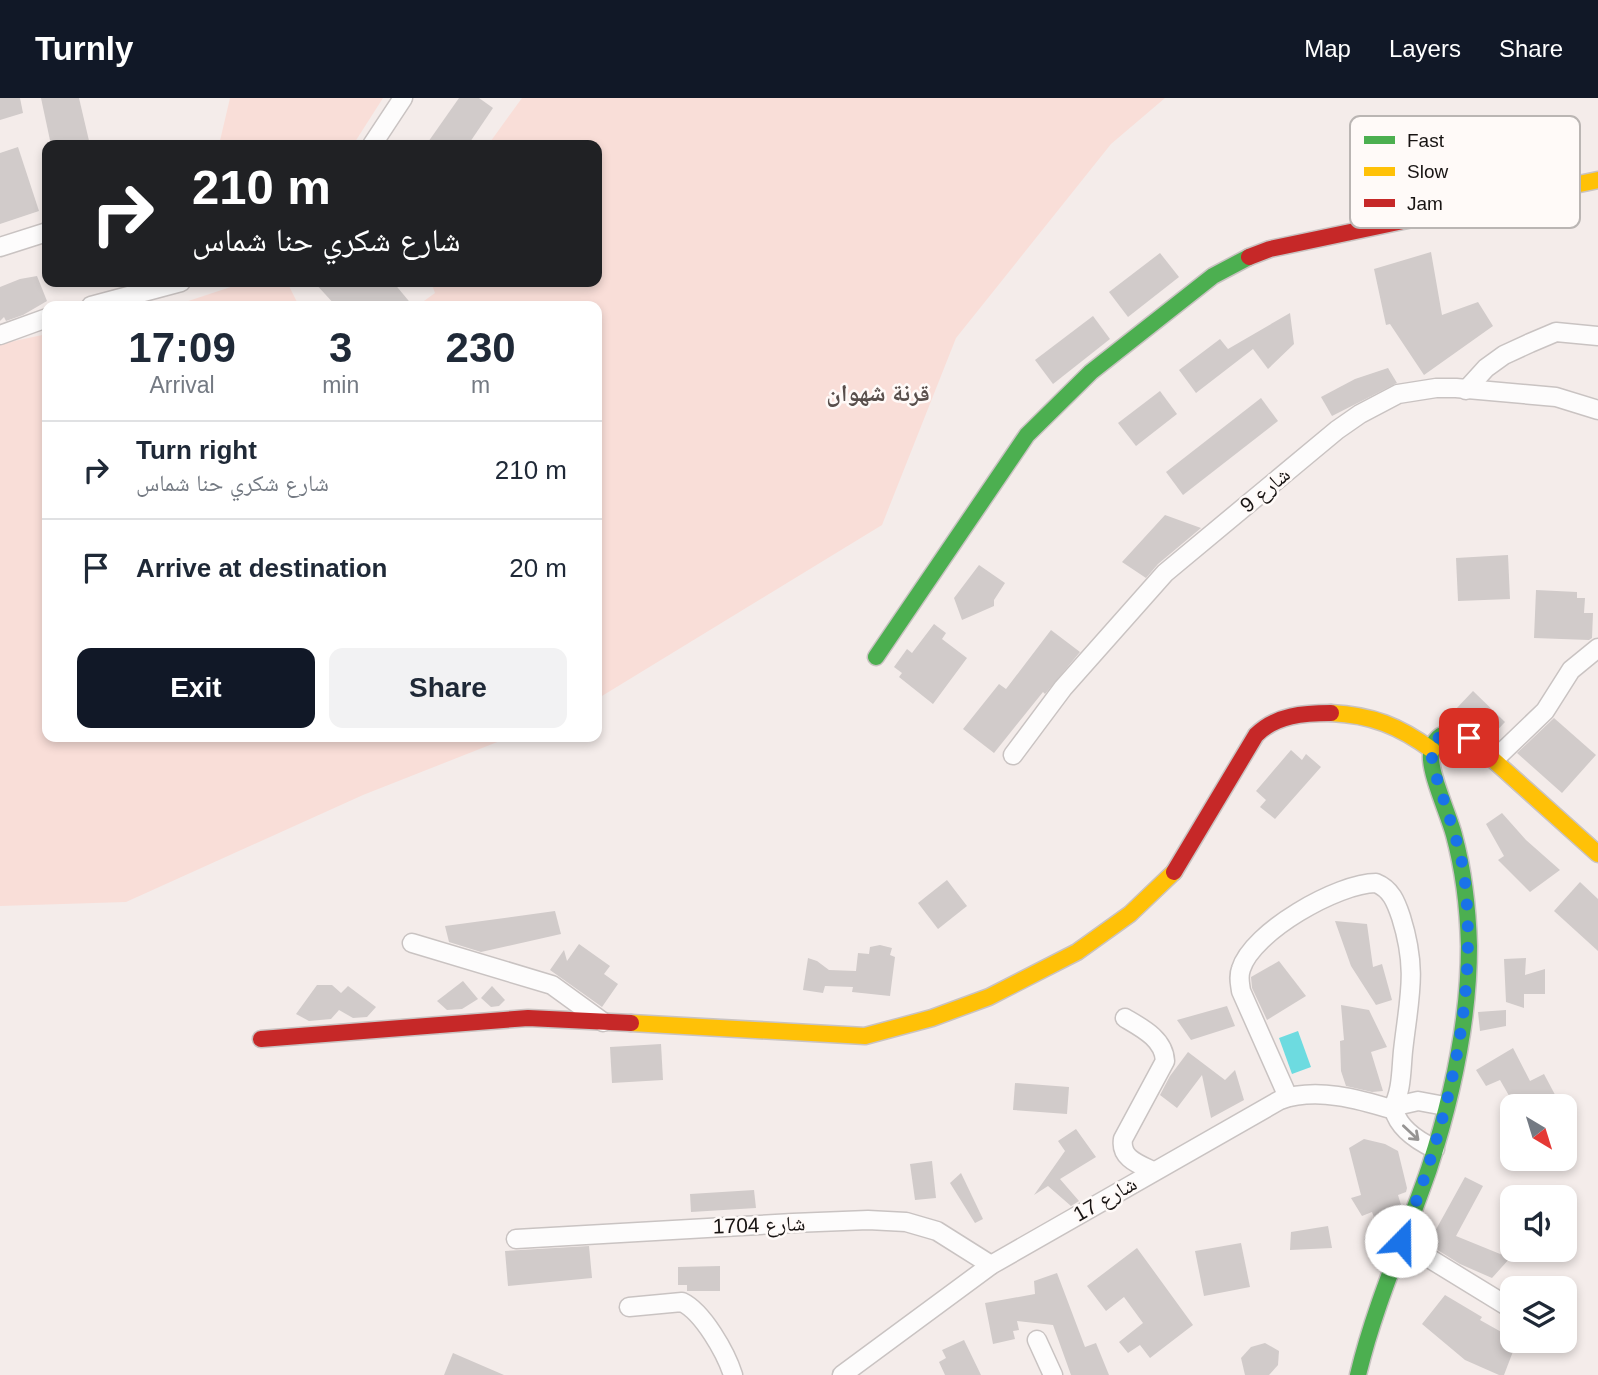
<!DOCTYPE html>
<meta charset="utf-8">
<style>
:root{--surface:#fff;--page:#f2f2f3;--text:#1f2937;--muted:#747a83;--line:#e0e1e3;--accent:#111827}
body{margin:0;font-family:Helvetica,"Noto Naskh Arabic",sans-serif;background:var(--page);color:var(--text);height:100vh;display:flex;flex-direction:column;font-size:26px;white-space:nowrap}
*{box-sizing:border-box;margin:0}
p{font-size:23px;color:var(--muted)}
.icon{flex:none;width:38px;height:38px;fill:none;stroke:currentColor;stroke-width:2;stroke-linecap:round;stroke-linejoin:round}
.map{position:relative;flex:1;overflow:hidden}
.side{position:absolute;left:42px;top:203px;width:560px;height:441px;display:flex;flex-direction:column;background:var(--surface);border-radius:14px;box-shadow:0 4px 10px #0003}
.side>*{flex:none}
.hud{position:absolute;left:42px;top:42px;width:560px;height:147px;border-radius:14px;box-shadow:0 4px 10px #0003;background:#202124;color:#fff;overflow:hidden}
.needle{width:46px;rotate:142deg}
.buttons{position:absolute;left:1500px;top:996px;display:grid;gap:14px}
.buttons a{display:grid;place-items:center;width:77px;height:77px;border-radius:14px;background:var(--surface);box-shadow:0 4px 10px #0003;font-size:35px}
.pin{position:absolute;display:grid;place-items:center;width:60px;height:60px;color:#fff;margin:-30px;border-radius:14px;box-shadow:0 4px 10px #0006}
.me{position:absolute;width:77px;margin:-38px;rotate:22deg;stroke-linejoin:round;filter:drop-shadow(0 0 5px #0008)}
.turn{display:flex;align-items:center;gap:24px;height:147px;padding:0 35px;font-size:32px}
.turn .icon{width:91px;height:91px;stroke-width:2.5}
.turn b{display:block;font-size:49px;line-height:60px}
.eta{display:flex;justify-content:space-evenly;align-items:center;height:119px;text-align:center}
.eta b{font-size:42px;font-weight:700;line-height:49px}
.button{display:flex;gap:14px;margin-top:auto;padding:14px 35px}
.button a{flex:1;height:80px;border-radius:14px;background:var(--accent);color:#fff;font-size:28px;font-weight:700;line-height:80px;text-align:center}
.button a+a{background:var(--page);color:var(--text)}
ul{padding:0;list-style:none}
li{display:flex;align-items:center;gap:21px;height:98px;padding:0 35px;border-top:2px solid var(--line)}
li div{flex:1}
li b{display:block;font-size:26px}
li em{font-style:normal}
header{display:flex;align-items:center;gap:42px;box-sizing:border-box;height:98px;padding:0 35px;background:var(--accent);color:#fff}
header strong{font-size:33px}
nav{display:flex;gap:38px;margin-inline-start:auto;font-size:24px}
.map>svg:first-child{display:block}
.green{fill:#f9ded8}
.water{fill:#6ddbe0}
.building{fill:#d1cbca}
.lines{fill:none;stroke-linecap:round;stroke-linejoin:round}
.street-casing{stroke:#c9c3c2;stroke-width:21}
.fast-casing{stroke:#c9c3c2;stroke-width:19}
.slow-casing{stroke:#c9c3c2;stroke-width:19}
.jam-casing{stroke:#c9c3c2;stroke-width:19}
.street{stroke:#fdfcfc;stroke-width:18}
.fast{stroke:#4caf50;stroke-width:16}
.slow{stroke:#ffc107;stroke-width:16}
.jam{stroke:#c62828;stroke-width:16}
.oneway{stroke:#969493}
.route{stroke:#1a73e8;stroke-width:12;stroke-dasharray:0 21.6}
.labels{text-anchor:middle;stroke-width:5;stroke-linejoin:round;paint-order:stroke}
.street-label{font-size:21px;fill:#181413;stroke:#fffaf8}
.quarter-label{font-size:24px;font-weight:bold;fill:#584e4b;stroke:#fffaf8}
.key{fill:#fffaf8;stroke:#bab5b3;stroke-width:2}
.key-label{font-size:19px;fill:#181413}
</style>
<header>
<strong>Turnly</strong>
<nav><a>Map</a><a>Layers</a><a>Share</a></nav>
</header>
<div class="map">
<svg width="1598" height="1277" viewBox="0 0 1598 1277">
<rect width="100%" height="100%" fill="#f4ecea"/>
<g class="green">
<path d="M230,0h153l-30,47h-134z"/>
<path d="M522,0h643l-54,46 -155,194 -74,187 -285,174v-393h-180l18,-13 -4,-11h166v-137h-109z"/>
<path d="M246,184h41l12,24h-126z"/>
<path d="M47,236v403h463l-147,58 -237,107 -126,4v-562z"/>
</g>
<path class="water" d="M1298,933l13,36 -19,7 -13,-36z"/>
<g class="building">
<path d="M0,0h20l3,15 -23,7z"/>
<path d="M41,0h38l11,47h-39z"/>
<path d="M459,0h20l14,10 -25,37h-42z"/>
<path d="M18,49l21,64 -39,13v-71z"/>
<path d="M1431,154l11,63 36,-13 15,24 -69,49 -34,-51 -4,1 -12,-56z"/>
<path d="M1160,155l19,24 -51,40 -19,-25z"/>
<path d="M37,178l10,25 -24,14 -17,6 -2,-4 -4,4v-34l20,-8z"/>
<path d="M314,184h79l20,24h-77z"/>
<path d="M1290,215l4,31 -26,25 -15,-20 -57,44 -17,-23 41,-31 8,10z"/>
<path d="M1093,218l17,23 -57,45 -18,-24z"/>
<path d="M1388,270l9,15 -65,33 -11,-19 34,-18z"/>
<path d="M1160,293l17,23 -41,32 -18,-23z"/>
<path d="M1261,300l17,23 -95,74 -17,-23z"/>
<path d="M1165,417l36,13 -43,36 -12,14 -24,-16z"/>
<path d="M1508,457l2,44 -52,2 -2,-43z"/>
<path d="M979,467l26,18 -11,17v6l-32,14 -8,-22z"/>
<path d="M1536,492l41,2v6h8l-1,15h9l-1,25 -3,2 -55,-2z"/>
<path d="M934,526l12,9 -4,6 25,19 -34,46 -34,-27 3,-4 -8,-6 13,-18 5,4z"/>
<path d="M1051,532l29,22 -35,42 -2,-2 -49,61 -31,-24 36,-45 7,5z"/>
<path d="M1473,593l32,31 -15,16 -35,-28z"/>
<path d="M1554,620l42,37 -34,38 -45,-40z"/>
<path d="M1291,652l11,10 4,-6 15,13 -46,52 -15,-12 6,-7 -10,-9z"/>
<path d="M1502,715l24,27 34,30 -30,22 -32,-32 6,-4 -18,-32z"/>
<path d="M947,782l20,26 -29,23 -20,-26z"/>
<path d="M1580,784l18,17v52l-44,-40z"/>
<path d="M555,813l6,23 -80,18 -32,-10 -4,-16z"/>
<path d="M1335,823l32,3 6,43 9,-3 10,36 -16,5 -25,-39z"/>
<path d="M579,846l31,22 -6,8 14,10 -16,23 -52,-37 14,-20 3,11z"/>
<path d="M880,847l12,3 -2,7 5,2 -5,39 -38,-4 1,-5 -28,-1 -2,7 -20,-3 5,-32 9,3 12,9 27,1 2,-18 11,1 1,-7z"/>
<path d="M1526,860l-1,17 20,-6v25h-21v14l-18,-6 -2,-43z"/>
<path d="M1279,863l27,35 -39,24 -15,-32 -1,-11z"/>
<path d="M463,883l15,18 -16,10 -15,1 -10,-9z"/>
<path d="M317,887h15l9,8 7,-7 28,21 -9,10 -14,1 -14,-8 -8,9 -22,2 -13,-7z"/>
<path d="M492,888l13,14 -6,6 -8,1 -10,-9z"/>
<path d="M1341,907l28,5 18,37 -16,5 12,39 -11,1 -26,-6 -5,-15 -1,-30 4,-1z"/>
<path d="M1227,908l8,20 -44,14 -14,-20z"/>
<path d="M1506,912v16l-26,5 -2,-19z"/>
<path d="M661,946l2,36 -51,3 -2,-36z"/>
<path d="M1513,950l17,33 14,-7 17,32h-46l-15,-26 -14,6 -10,-16z"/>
<path d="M1188,954l37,28 10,-10 9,30 -33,18 -9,-43 -25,33 -17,-13 10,-19z"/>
<path d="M1015,985l54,4 -2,27 -54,-4z"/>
<path d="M1076,1031l20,28 -36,22 19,22 -8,5 -23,-20 -14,9 31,-44 -7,-10z"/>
<path d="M1364,1041l21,5 13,7 9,37 -1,4 -8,3 3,10 -8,21 -13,6 -8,-20 -10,4 -11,-18 10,-3 -12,-47z"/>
<path d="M932,1063l4,37 -21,2 -5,-36z"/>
<path d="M961,1075l22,46 -8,4 -25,-40z"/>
<path d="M1465,1079l18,9 -27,50 54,22 -18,20 -32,-14 -32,-20z"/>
<path d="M754,1092l2,18 -65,4 -1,-18z"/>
<path d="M1328,1128l4,22 -42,2 1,-18z"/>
<path d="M1241,1145l9,44 -46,9 -9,-45z"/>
<path d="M589,1148l3,32 -84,8 -3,-35z"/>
<path d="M1137,1150l56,77 -43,33 -10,-13 -12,8 -9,-11 24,-19 -19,-26 -18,14 -19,-25z"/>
<path d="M720,1168v25h-33v-6h-9v-18z"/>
<path d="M1057,1175l28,74 11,-4 13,32h-38l-18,-50 -36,-4 2,9 -6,1 2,8 -22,5 -8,-41 50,-9 -1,-13z"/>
<path d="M1445,1197l37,22 -2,3 32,18v2l5,1 -13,34h-5l-34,-15 -43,-36z"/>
<path d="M964,1242l17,35h-36l-6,-13 7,-4 -4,-8z"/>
<path d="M1265,1245l14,8 -1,14 -9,10h-24l-4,-17 10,-11z"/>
<path d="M453,1255l51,22h-60z"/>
</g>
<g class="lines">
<g class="street-casing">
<g id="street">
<path d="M372,47l31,-47"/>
<path d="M0,149l47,-15"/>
<path d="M91,208l90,-24"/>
<path d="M0,237l47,-17"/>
<path d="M1466,292l20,-22 18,-13 26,-12 26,-11 42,4"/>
<path d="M1013,657l50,-67 102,-115 172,-143 23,-16 38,-20 38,-6h20l100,9 42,13"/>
<path d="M1495,661l50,-48 26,-41 27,-22"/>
<path d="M412,845l140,42 51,37"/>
<path d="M1125,920c17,10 39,21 40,43l-42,78c-3,19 15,25 30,32"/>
<path d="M1288,999l-47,-106c-1,-8 -3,-14 0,-22 11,-37 97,-86 135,-86 15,6 20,19 25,34 17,54 8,80 2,134 -2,20 -1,40 -11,58"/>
<path d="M1394,1012c5,19 24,31 41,39"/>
<path d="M1394,1012l2,-4 22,-5 27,5"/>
<path d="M516,1141l277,-16 75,-3 38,2 31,9 54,34"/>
<path d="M1401,1143l111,68"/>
<path d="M629,1209l53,-5c21,10 44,51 51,73"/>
<path d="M1037,1242l16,35"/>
<path d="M842,1277l149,-110 289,-165c36,-13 79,-1 114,10"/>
</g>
</g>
<g class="fast-casing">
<g id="fast">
<path d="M876,559l151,-222 64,-63 122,-96 36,-19"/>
<path d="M1358,1277c17,-71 47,-137 71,-206 23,-71 40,-148 40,-223 -1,-38 -5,-74 -15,-111 -5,-20 -25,-62 -23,-81 4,-31 33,-21 48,-7"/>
</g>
</g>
<g class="slow-casing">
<g id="slow">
<path d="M1498,103l100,-21"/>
<path d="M1331,615c41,2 68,13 101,37"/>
<path d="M1479,649l119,107"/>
<path d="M631,925l234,13 67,-18 57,-21 88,-45 53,-38 44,-42"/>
</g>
</g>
<g class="jam-casing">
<g id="jam">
<path d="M1249,159l21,-8 228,-48"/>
<path d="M1174,774l82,-137c20,-20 48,-22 75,-22"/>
<path d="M261,941l267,-21 103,5"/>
</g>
</g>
<use href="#street" class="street"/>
<use href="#fast" class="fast"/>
<use href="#slow" class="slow"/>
<use href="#jam" class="jam"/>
</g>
<defs><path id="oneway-shaft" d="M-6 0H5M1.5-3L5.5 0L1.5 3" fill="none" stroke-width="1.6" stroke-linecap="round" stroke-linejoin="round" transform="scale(1.75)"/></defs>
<use class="oneway" href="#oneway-shaft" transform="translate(1411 1035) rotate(43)"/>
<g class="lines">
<path class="route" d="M1401,1143c45,-112 77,-236 64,-358 -3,-31 -15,-62 -24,-92 -3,-11 -10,-25 -9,-36 3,-23 18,-29 37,-17"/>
</g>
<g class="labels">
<g class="street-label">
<text transform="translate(1265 392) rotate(-40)" y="7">شارع 9</text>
<text transform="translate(1105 1101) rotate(-30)" y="7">شارع 17</text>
<text transform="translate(759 1127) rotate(-2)" y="7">شارع 1704</text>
</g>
<g class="quarter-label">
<text x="878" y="303">قرنة شهوان</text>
</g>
</g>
<rect x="1350" y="18" width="230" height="112" rx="10" class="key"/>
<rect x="1364" y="38" width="31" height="8" fill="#4caf50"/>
<rect x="1364" y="69" width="31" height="9" fill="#ffc107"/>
<rect x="1364" y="101" width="31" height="8" fill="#c62828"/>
<g class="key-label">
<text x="1407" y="49">Fast</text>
<text x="1407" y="80">Slow</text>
<text x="1407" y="112">Jam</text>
</g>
</svg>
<div class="buttons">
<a><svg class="needle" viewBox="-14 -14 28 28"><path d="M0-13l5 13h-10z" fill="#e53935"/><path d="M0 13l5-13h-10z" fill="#747a83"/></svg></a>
<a><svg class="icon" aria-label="sound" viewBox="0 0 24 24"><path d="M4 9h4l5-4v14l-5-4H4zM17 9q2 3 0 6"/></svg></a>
<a><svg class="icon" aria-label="layers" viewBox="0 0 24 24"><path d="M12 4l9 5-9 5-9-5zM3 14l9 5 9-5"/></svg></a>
</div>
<div class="pin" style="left:1469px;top:640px;background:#d93025"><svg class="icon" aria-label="arrive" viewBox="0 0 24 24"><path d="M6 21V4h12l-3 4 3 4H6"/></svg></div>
<svg class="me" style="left:1401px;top:1143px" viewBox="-20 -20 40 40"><circle r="19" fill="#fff"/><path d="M0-13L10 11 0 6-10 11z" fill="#1a73e8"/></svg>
<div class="hud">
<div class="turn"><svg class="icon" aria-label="right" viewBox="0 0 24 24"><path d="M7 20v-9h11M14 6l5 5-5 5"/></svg><div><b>210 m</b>شارع شكري حنا شماس</div></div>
</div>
<section class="side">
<div class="eta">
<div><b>17:09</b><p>Arrival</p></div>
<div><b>3</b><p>min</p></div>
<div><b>230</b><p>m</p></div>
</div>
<ul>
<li><svg class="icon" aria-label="right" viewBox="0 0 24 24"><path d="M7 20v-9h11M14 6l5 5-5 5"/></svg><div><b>Turn right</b><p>شارع شكري حنا شماس</p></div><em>210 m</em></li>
<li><svg class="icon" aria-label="arrive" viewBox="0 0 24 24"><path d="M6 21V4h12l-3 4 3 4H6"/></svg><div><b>Arrive at destination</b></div><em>20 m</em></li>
</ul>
<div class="button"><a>Exit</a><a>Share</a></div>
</section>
</div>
